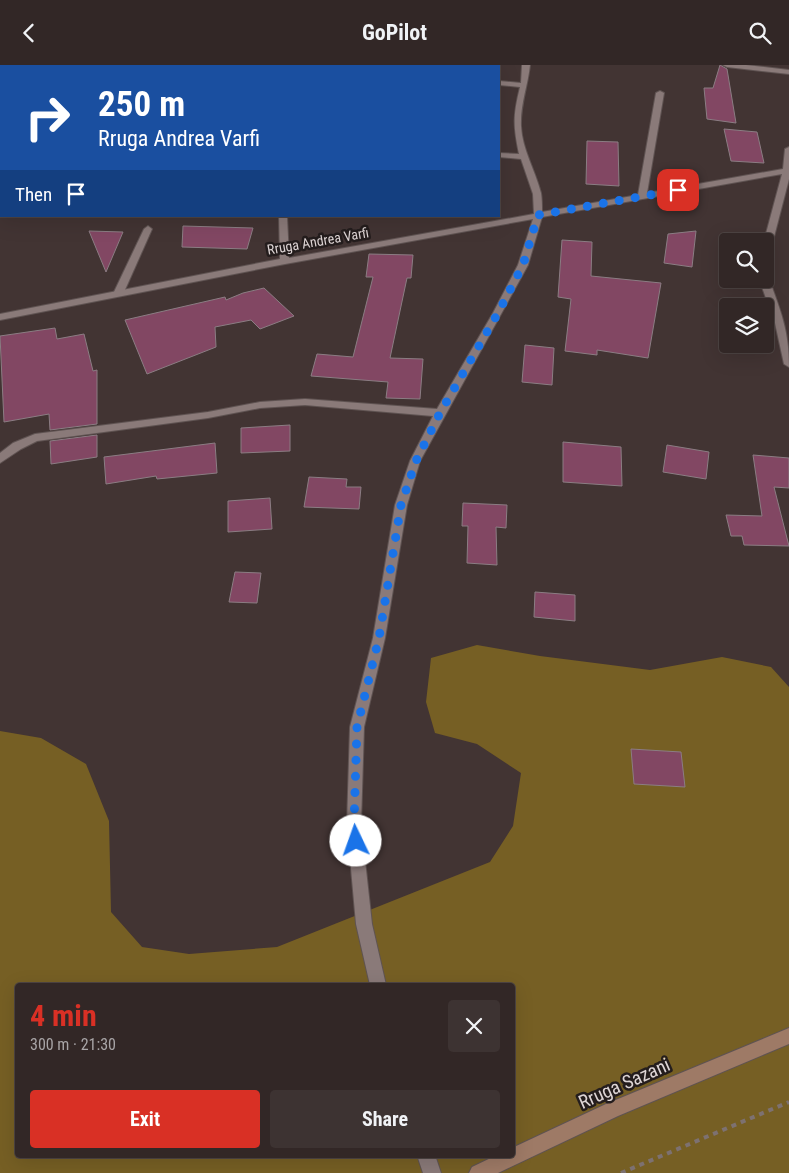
<!DOCTYPE html>
<meta charset="utf-8">
<style>
:root{--surface:#322726;--page:#3d3332;--text:#f1f3f6;--muted:#a8a5a7;--line:#4d4443;--accent:#d93025}
body{margin:0;font-family:"Roboto Condensed",sans-serif;background:var(--page);color:var(--text);height:100vh;display:flex;flex-direction:column;font-size:19px;white-space:nowrap}
*{box-sizing:border-box;margin:0}
p{font-size:16px;color:var(--muted)}
.icon{flex:none;width:28px;height:28px;fill:none;stroke:currentColor;stroke-width:2;stroke-linecap:round;stroke-linejoin:round}
.map{position:relative;flex:1;overflow:hidden}
.drawer{position:absolute;left:15px;top:918px;width:500px;height:175px;display:flex;flex-direction:column;background:var(--surface);border-radius:5px;box-shadow:0 5px 20px #0002,0 0 0 1px var(--line)}
.drawer>*{flex:none}
.guide{position:absolute;left:0px;top:0px;width:500px;height:152px;box-shadow:0 5px 20px #0002,0 0 0 1px var(--line);background:#1a4fa0;color:#fff;overflow:hidden}
.fabs{position:absolute;left:719px;top:168px;display:grid;gap:10px}
.fabs a{display:grid;place-items:center;width:55px;height:55px;border-radius:5px;background:var(--surface);box-shadow:0 5px 20px #0002,0 0 0 1px var(--line);font-size:25px}
.pin{position:absolute;display:grid;place-items:center;width:42px;height:42px;color:#fff;margin:-21px;border-radius:10px;box-shadow:0 2px 8px #0006}
.me{position:absolute;width:55px;margin:-28px;rotate:357deg;stroke-linejoin:round;filter:drop-shadow(0 0 4px #0008)}
.turn{display:flex;align-items:center;gap:18px;height:105px;padding:0 15px;font-size:22px}
.turn .icon{width:65px;height:65px;stroke-width:2.5}
.turn b{display:block;font-size:35px;line-height:42px}
.then{display:flex;align-items:center;height:48px;padding:0 15px;background:#0003;gap:10px;font-size:19px}
.round{display:grid;place-items:center;flex:none;width:52px;height:52px;border-radius:5px;background:var(--page)}
.summary{display:flex;align-items:center;justify-content:space-between;height:85px;padding:0 15px}
h1{font-size:30px;font-weight:700;line-height:38px;color:var(--accent)}
.button{display:flex;gap:10px;margin-top:auto;padding:10px 15px}
.button a{flex:1;height:58px;border-radius:5px;background:var(--accent);color:#fff;font-size:20px;font-weight:700;line-height:58px;text-align:center}
.button a+a{background:var(--page);color:var(--text)}
header{display:flex;justify-content:space-between;align-items:center;height:65px;padding:0 15px;background:var(--surface);font-size:22px;font-weight:700}
.map>svg:first-child{display:block}
.green{fill:#765f24;fill-rule:evenodd}
.building{fill:#824763;stroke:#8b7d83}
.lines{fill:none;stroke-linecap:round;stroke-linejoin:round}
.service-casing{stroke:#5f5352;stroke-width:2}
.minor-casing{stroke:#5f5352;stroke-width:2}
.secondary-casing{stroke:#5f5352;stroke-width:2}
.path{stroke:#7d7171;stroke-width:4;stroke-dasharray:5 5;stroke-linecap:butt}
.service{fill:#8a7a79;fill-rule:evenodd}
.minor{fill:#8a7a79;fill-rule:evenodd}
.secondary{fill:#9e7a66;fill-rule:evenodd}
.route{stroke:#1a73e8;stroke-width:9;stroke-dasharray:0 16.2}
.labels{text-anchor:middle;stroke-width:5;stroke-linejoin:round;paint-order:stroke}
.far-street-label{font-size:14px;fill:#ded5d5;stroke:#241d1d}
.near-street-label{font-size:19px;fill:#ded5d5;stroke:#241d1d}
</style>
<header><svg class="icon" aria-label="back" viewBox="0 0 24 24"><path d="M15 5l-7 7 7 7"/></svg>GoPilot<svg class="icon" aria-label="search" viewBox="0 0 24 24"><circle cx="10" cy="10" r="6"/><path d="M15 15l6 6"/></svg></header>
<div class="map">
<svg width="789" height="1108" viewBox="0 0 789 1108">
<rect width="100%" height="100%" fill="#423433"/>
<path class="green" d="M477,580l63,11 110,14 72,-13 49,10 18,20v486h-789v-442l41,7 45,26 23,57 2,91 31,35 47,7 88,-7 213,-85 23,-36 8,-53 -44,-29 -42,-11 -9,-31 5,-44zM18,920h494v170h-494z"/>
<g class="building">
<path d="M720,0l7,4 9,54 -29,-4 -3,-31h9z"/>
<path d="M724,64l33,3 7,31 -33,-2z"/>
<path d="M587,76l31,1 1,44 -33,-2z"/>
<path d="M183,161l70,2 -6,21 -65,-2z"/>
<path d="M89,166l34,1 -17,40z"/>
<path d="M696,166l-4,36 -28,-4 4,-29z"/>
<path d="M562,175l30,2 -1,34 70,7 -13,75 -51,-8v5l-32,-4 6,-52 -13,-2z"/>
<path d="M369,189l44,1 -2,23h-4l-17,80 33,1 -3,40 -34,-1 2,-16 -77,-6 6,-22 36,3 20,-80h-7z"/>
<path d="M264,223l30,28 -34,13 -9,-9 -36,7 1,20 -69,27 -22,-54 100,-23 1,3 17,-7z"/>
<path d="M55,263l2,11 27,-5 9,37 4,-1v54l-47,6 -1,-16 -45,8 -4,-86z"/>
<path d="M525,280l29,3 -2,37 -30,-3z"/>
<path d="M290,360v26l-49,2v-25z"/>
<path d="M97,370v22l-46,7 -1,-23z"/>
<path d="M563,377l58,5 1,39 -59,-4z"/>
<path d="M215,378l2,30 -60,6 -1,-3 -50,8 -2,-27z"/>
<path d="M667,380l42,7 -3,27 -43,-7z"/>
<path d="M753,390l36,3v30l-15,-1 15,59 -45,-1 -2,-9h-11l-5,-21 36,1z"/>
<path d="M309,412l38,2 -1,8h15l-2,22 -55,-2z"/>
<path d="M270,433l2,31 -44,3v-31z"/>
<path d="M463,438l44,2 -1,23 -10,-1 1,38 -30,-2 1,-37h-6z"/>
<path d="M235,507l26,1 -4,30 -28,-1z"/>
<path d="M535,527l40,3v26l-41,-4z"/>
<path d="M631,684l50,3 4,35 -51,-3z"/>
</g>
<g class="lines">
<g class="service-casing">
<path id="service" d="M148,161l4,3 -28,63 -5,3 -3,-1 -2,-2 30,-63z"/>
</g>
<g class="minor-casing">
<g id="minor">
<path d="M522,0h8c-2,20 -10,40 -9,61 1,23 14,44 20,67 1,6 1,13 1,19l96,-17 18,-102 4,-2 4,2 -17,100 136,-24 2,-20 4,-2v32l-20,77 -4,3 -1,-18 18,-67 -240,43 -14,48 -108,196 -13,44 -22,133 -21,89 -3,97 11,100 14,61h-16l-14,-61 -9,-100 3,-97 23,-89 22,-133 15,-44 23,-45 -128,-11 -45,3 -52,10 -171,23 -16,8 -21,14v-10l13,-10 22,-9 173,-22 52,-10 45,-3 132,10 56,-96 25,-48 15,-46 -248,45 -285,56v-6l280,-55 -1,-43h8l2,42 245,-44 -1,-20 -12,-35 -22,-2v-4l20,1c-6,-29 -6,-38 1,-67l-21,-2v-4l22,2z"/>
<path d="M723,0h23l43,5v4l-62,-7z"/>
<rect x="0" y="14" width="1" height="4"/>
<rect x="0" y="27" width="1" height="4"/>
<path d="M765,211l4,3c12,33 20,52 20,88l-5,-3 -9,-41 -16,-44h6z"/>
<path d="M417,1090h18l6,18h-18z"/>
</g>
</g>
<g class="secondary-casing">
<path id="secondary" d="M789,963v16l-171,72 -120,57h-29l3,-6 25,-12h15v-7l94,-44z"/>
</g>
<path class="path" d="M621,1108l168,-71"/>
<use href="#service" class="service"/>
<use href="#minor" class="minor"/>
<use href="#secondary" class="secondary"/>
</g>
<g class="lines">
<path class="route" d="M356,776l-2,-17 3,-97 22,-89 22,-133 15,-44 24,-48 58,-100 25,-48 15,-50 140,-25"/>
</g>
<g class="labels">
<g class="far-street-label">
<text transform="translate(318 176) rotate(-10)" y="5">Rruga Andrea Varfi</text>
</g>
<g class="near-street-label">
<text transform="translate(624 1018) rotate(-24)" y="7">Rruga Sazani</text>
</g>
</g>
</svg>
<div class="fabs">
<a><svg class="icon" aria-label="search" viewBox="0 0 24 24"><circle cx="10" cy="10" r="6"/><path d="M15 15l6 6"/></svg></a>
<a><svg class="icon" aria-label="layers" viewBox="0 0 24 24"><path d="M12 4l9 5-9 5-9-5zM3 14l9 5 9-5"/></svg></a>
</div>
<div class="pin" style="left:678px;top:125px;background:#d93025"><svg class="icon" aria-label="arrive" viewBox="0 0 24 24"><path d="M6 21V4h12l-3 4 3 4H6"/></svg></div>
<svg class="me" style="left:356px;top:776px" viewBox="-20 -20 40 40"><circle r="19" fill="#fff"/><path d="M0-13L10 11 0 6-10 11z" fill="#1a73e8"/></svg>
<div class="guide">
<div class="turn"><svg class="icon" aria-label="right" viewBox="0 0 24 24"><path d="M7 20v-9h11M14 6l5 5-5 5"/></svg><div><b>250 m</b>Rruga Andrea Varfi</div></div>
<div class="then">Then<svg class="icon" aria-label="arrive" viewBox="0 0 24 24"><path d="M6 21V4h12l-3 4 3 4H6"/></svg></div>
</div>
<section class="drawer">
<div class="summary"><div><h1>4 min</h1><p>300 m · 21:30</p></div><a class="round"><svg class="icon" aria-label="close" viewBox="0 0 24 24"><path d="M6 6l12 12M18 6L6 18"/></svg></a></div>
<div class="button"><a>Exit</a><a>Share</a></div>
</section>
</div>
